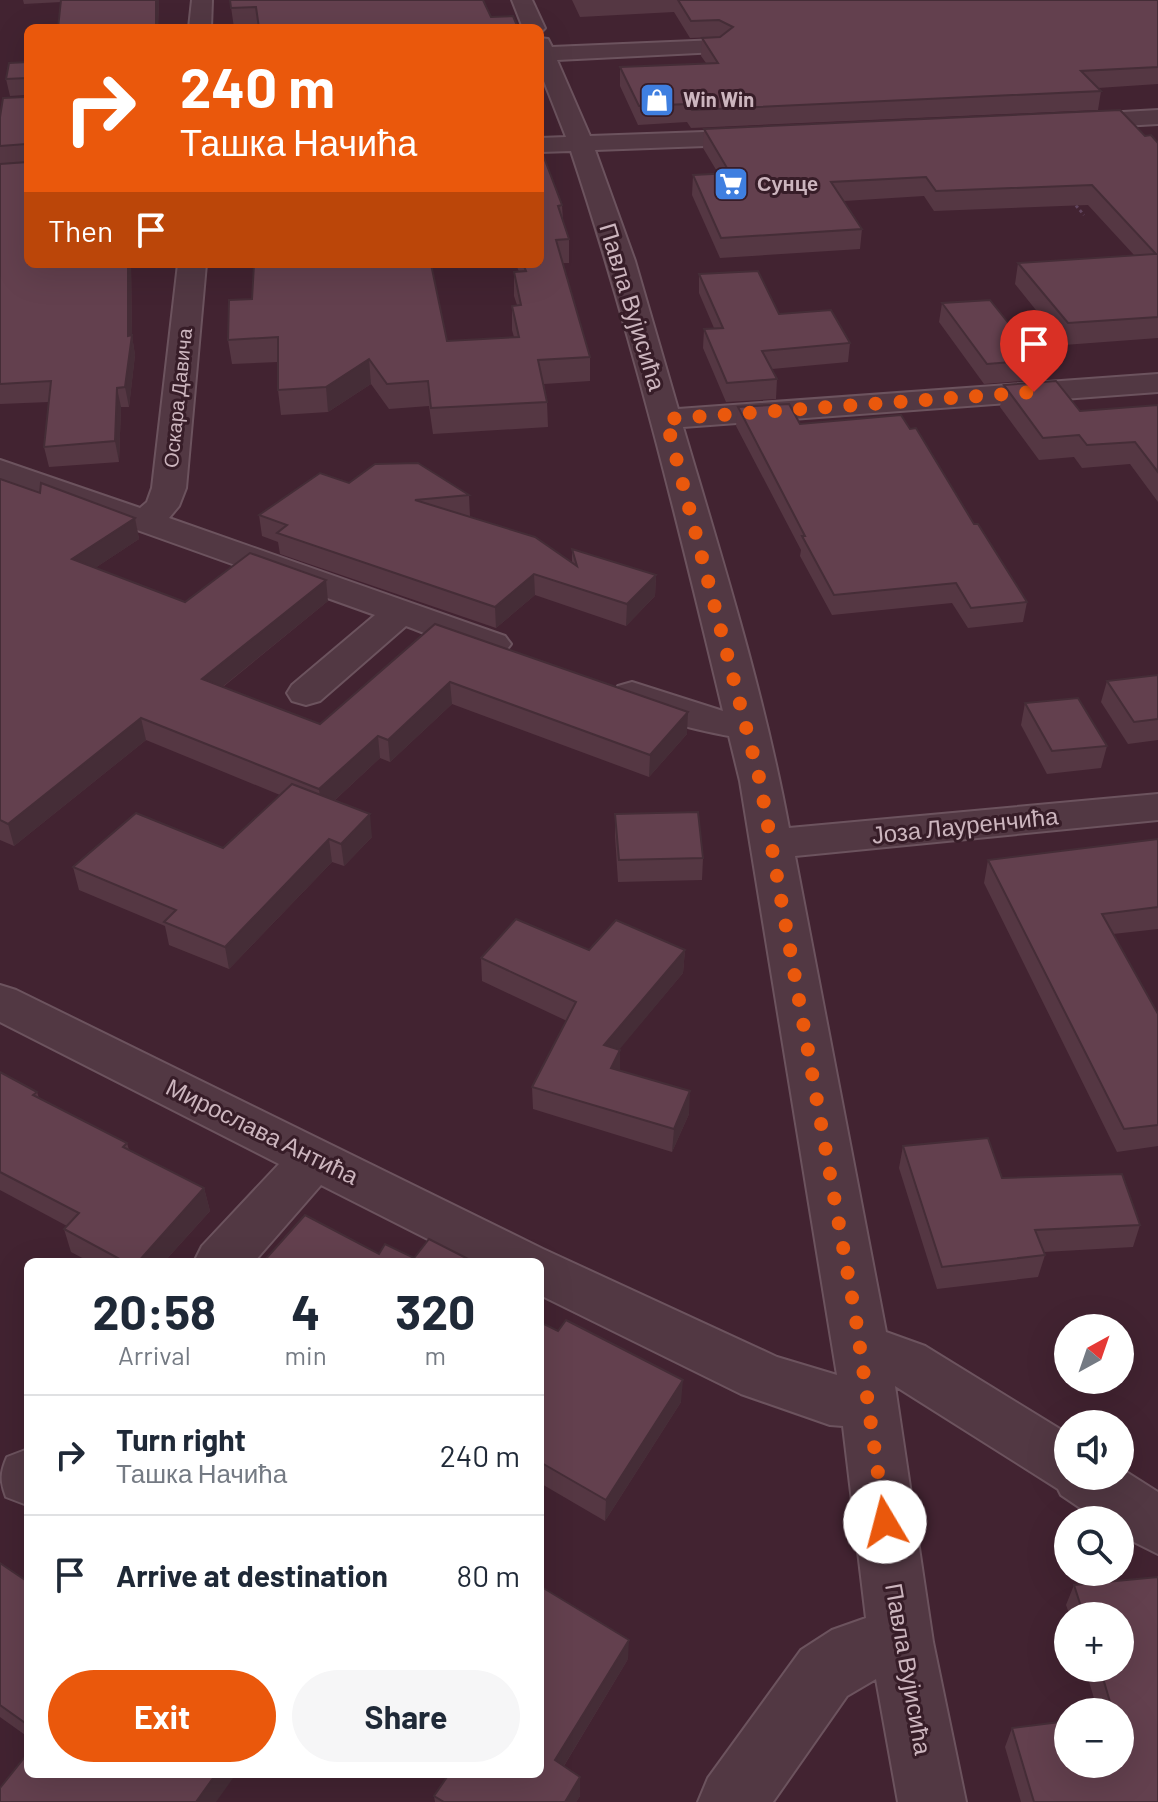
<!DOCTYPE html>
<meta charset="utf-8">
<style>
:root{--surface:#fff;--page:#f6f6f7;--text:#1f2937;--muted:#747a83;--line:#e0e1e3;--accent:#ea580c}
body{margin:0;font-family:Barlow,sans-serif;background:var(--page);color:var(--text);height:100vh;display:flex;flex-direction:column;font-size:30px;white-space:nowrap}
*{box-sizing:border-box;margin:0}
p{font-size:26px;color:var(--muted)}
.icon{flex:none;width:44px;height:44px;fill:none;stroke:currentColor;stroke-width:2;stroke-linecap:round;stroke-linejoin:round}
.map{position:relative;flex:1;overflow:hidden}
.details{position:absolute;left:24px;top:1258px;width:520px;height:520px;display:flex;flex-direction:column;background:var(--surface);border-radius:12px;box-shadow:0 8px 32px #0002}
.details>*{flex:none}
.hud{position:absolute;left:24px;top:24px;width:520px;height:244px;border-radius:12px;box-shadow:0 8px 32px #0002;background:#ea580c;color:#fff;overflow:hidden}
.needle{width:52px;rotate:40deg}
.controls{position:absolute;left:1054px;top:1314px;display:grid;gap:16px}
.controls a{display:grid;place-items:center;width:80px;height:80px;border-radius:50%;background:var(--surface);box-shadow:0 8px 32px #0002;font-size:40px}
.pin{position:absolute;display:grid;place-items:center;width:68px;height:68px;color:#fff;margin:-82px -34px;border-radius:50% 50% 50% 0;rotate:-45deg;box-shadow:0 0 8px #0007}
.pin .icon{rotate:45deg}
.me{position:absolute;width:88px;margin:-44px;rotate:352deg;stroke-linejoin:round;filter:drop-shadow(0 0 6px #0008)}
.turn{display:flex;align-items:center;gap:28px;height:168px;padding:0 24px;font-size:36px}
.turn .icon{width:104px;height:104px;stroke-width:2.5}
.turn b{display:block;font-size:56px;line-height:68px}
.then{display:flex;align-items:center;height:76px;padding:0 24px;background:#0003;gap:16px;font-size:30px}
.eta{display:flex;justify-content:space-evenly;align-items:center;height:136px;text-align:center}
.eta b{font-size:48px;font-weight:700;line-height:56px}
.button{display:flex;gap:16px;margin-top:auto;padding:16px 24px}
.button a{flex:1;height:92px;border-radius:48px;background:var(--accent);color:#fff;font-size:32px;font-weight:700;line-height:92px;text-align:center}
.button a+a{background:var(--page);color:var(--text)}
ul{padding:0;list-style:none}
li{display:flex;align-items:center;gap:24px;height:120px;padding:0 24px;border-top:2px solid var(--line)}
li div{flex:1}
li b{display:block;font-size:30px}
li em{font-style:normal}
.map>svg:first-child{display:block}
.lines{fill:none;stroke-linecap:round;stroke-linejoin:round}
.minor-casing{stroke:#6c535e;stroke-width:4}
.path{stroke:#62465f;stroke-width:3;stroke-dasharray:3 3;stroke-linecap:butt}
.minor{fill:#523843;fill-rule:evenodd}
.wall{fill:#553743}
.shaded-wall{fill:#452d37}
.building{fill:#63404e;stroke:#452d37;stroke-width:2}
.route{stroke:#ea580c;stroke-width:14;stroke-dasharray:0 25.2}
.labels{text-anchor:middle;stroke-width:6;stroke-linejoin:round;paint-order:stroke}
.far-poi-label{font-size:20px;font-weight:bold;fill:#ccb5be;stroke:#371d28;text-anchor:start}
.far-street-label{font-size:20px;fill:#ccb5be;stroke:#371d28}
.street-label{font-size:24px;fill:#ccb5be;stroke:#371d28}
</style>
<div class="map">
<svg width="1158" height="1802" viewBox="0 0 1158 1802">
<rect width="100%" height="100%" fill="#422331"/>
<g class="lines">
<g class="minor-casing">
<g id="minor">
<path d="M192,0h20l-1,28h-22z"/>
<path d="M512,0h20l13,28 -4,4 -1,-4h-17z"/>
<path d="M540,38l8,1 4,8 166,-7 11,6 -11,6 -161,8 33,76 171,-6 8,2 4,5 -4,5 -8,2 -166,6 40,111 43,148 480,-35v18l-475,35c39,132 81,266 106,401l369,-34v26l-363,36 91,476 39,14 143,88v42h52v-8l38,24v62l-38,-19v-15h-22l-37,-25 -3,-6 -163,-103 38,256 33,160h-68l-22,-123 -29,17 -74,106h-75l10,-24 93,-128 31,-20 34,-12 -23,-192 -13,-1 -89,-31 -201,-99v-33h-67l-152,-77 -67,77h-60l8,-16 77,-82 -279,-142v-37l16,5 527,259 234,108 60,18 -97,-594 -11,-45c-27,-5 -101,-21 -116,-42l5,-8 14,-4 91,29c-45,-188 -91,-376 -152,-560l-31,1v-14l26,-1 -26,-66z"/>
<path d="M1158,110v14l-88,5 -8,-2 -4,-5 4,-5 8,-2z"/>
<path d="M178,264h28l-20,224 -7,18 -10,12 336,118 6,8 -6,8c-30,7 -70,-16 -99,-26l-86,75 -14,4 -14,-4 -5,-8 5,-8 83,-70 -375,-134v-21l140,48 7,-6 5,-14z"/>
<path d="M28,1449v56h-1l-21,-8c-6,-16 -6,-24 1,-40z"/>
</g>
</g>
<path class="path" d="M1072,201l12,14"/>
<use href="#minor" class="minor"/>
</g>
<g class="wall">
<path d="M23,0h136l-1,28h-100l3,-26 -37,2z"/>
<path d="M230,0l261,17 27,11h-260v-1l-24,1z"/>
<path d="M572,0h586v84l-60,4 3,3 -3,19 -407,18 -4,-6 -49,3 -18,-39v-19l86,-4 -5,-7 1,-18 16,-1 -28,1 -16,-26 -94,5z"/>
<path d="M28,62v202h103l1,72 3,19 -6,52h-8l-2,55 -70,5 -5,-20 5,-45 -49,2v-287l27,-22 -17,1 -4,-17z"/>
<path d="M704,129l441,7 13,7v195l-94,7 -49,-61 3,-21 116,-8 -46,-50 -154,6 -10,-15 -80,5 18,28 -2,20 -140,9 -28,-63 1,-20 25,-2 -15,-25z"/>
<path d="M540,148l22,57 1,15 6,19v24h-6l27,94v24l-46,3 3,18 1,25 -115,7 -4,-28 -40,3 -18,-25 -43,28 -47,3 -3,-25v-28l-46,2 -4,-24 24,-41 195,42 67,-4 -2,-7v-24l5,-1 -3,-9v-24h5l-3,-8h24z"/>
<path d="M699,274l80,40 71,29 -2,19 -76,7 5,10 -1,20 -50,3 -23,-54 1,-19 10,-1 -15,-35z"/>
<path d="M942,303l96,57 -4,20 -50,4 -45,-62z"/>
<path d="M1004,385l76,26 78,-6v97l-28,-38 -48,4 -8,-11 -35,3 -39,-53z"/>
<path d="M738,407l62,17 174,100 53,78 -4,20 -55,6 -16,-25 -120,12 -32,-59 1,-6 -65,-124z"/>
<path d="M0,479l40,14 95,25 4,21 -44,29 90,34 143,-1 -105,86 97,37 115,-100 252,110 -38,43 -197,-73 -62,58 -10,-4 -46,43 38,36 -28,29 -12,-4 -103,107 -60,-24 -4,-19 -86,-36 -6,-23 150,-19 57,-53 -134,-55 -132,106 -14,-6z"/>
<path d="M349,483l120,12 1,21h-2l104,46v-13l84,26 -1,21 -29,30 -91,-31 -39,33 -216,-74 -2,-12 -16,-6 -3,-21z"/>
<path d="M1158,675v65l-30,4 -27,-42 6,-21z"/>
<path d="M1025,703l82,43 -6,22 -54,6 -26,-49z"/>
<path d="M615,814l88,44 -1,22 -84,2 -3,-46z"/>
<path d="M1158,839v90l-45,5 45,80v132l-41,6 -133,-269 4,-23z"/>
<path d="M589,950h96l-2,23 -64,76 1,21 69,44 -17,38 -139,-43 -1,-22 35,-66 -85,-40 -1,-23z"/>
<path d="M0,1072l37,20 2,6 88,45 2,7 75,38 6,23 -46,51h-74l-19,-10 -7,-23 3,-3 -67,-36z"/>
<path d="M903,1146l237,79 -7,22 -89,5 1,3 -7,22 -101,12 -38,-121z"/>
<path d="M540,1322l141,80 -76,119 -65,-38z"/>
<path d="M0,1563l28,19v155l-28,-20z"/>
<path d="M1158,1577v225h-137l-16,-55 7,-19 56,-7v43h52v-52h-22l-13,-44h35v-52h-50l-4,-11 8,-20z"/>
<path d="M628,1659l-64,107 16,30 -4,6h-141l-1,-6z"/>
</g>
<g class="shaded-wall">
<path d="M156,0h3l-1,28h-2z"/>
<path d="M128,264h3l1,72 3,19 -6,52 -4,-20 3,-51z"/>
<path d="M369,359l2,25 -43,28 -2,-25z"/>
<path d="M117,388l4,19 -2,55 -4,-21z"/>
<path d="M135,518l4,21 -62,41 -5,-21z"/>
<path d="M534,574l1,21 -39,33 -1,-21z"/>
<path d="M656,575l-1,21 -29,30 1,-22z"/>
<path d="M326,580l2,21 -122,99 -4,-21z"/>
<path d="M450,682l2,22 -62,58 -2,-22z"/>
<path d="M688,712l-1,22 -38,43 1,-22z"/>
<path d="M141,718l5,22 -132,106 -6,-22z"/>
<path d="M378,736l2,22 -58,54 -3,-23z"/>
<path d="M370,814l2,23 -28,29 -3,-22z"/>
<path d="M329,839l3,23 -103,107 -4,-22z"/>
<path d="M685,950l-2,23 -79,95v-23z"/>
<path d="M620,1050v22l-9,-4z"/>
<path d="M690,1091l-1,23 -17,38 2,-23z"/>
<path d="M204,1188l6,23 -46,51h-26z"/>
<path d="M683,1380l-2,22 -76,119 1,-21z"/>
<path d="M629,1640l-1,19 -72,120 -1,-19z"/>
<path d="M216,1774h20l-20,28h-20z"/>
<path d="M580,1777v19l-4,6h-11z"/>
</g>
<g class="building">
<path d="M61,0h95v28h-98z"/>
<path d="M230,0h253l8,17 22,-1 5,12h-259l-3,-21 -25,1z"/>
<path d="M678,0h480v67l-77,4 20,20 -409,19 -4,-6 -49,2 -19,-39 98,-4 -16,-25 18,-1 13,-10 -14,-7 -28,1z"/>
<path d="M28,62v202h100v72l4,-1 -7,52 -8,1 -2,53 -71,6 7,-66 -51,3v-220l27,-2 -1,-18 -26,2v-29l3,-19 22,-1 3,-3 -1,-16 -21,1 3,-16z"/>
<path d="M1120,110l25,26 6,-1 7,8v174l-90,6 -50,-60 138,-9 -64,-69 -156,6 -10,-14 -95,5 31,47 -141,9 -28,-63 37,-2 -26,-44z"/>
<path d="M540,147l22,58 -4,1 11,33 -13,1 34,117 -52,3 9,42 -116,6 -3,-27 -41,3 -18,-25 -43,28 -48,3v-53l-50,3 1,-40 23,-1 2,-35h177l16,77 72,-4 -7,-31 9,-1 -7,-33 12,-1 -3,-7h17z"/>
<path d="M758,271l21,43 52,-4 19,33 -88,8 15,28 -50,4 -23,-54 19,-1 -24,-54z"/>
<path d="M990,300l48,60 -51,4 -45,-61z"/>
<path d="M1056,381l24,30 78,-6v67l-23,-30 -48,3 -8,-10 -36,3 -39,-53z"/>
<path d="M789,404l11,20 101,-9 9,14 6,-1 58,96h4l49,78 -56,6 -15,-25 -122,12 -32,-59h3l-67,-129z"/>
<path d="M418,463l51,32 -54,5 120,37 42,29 -5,-17 84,26 -29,29 -93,-30 -39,33 -218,-74 10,-8 -28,-10 61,-42 29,10 26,-19z"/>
<path d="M0,479l40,14 1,-10 94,35 -63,41 113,43 65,-49 76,27 -124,99 118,45 115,-100 253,88 -38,43 -200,-73 -62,58 -10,-4 -59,53 -178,-71 -133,106 -8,-4z"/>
<path d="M1158,675v44l-24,3 -27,-41z"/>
<path d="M1078,698l29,48 -55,5 -27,-48z"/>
<path d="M292,784l78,30 -29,30 -12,-5 -104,108 -61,-25 12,-12 -103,-43 63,-54 87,35z"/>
<path d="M698,812l5,46 -84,2 -4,-46z"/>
<path d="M1158,839v68l-56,7 56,100v111l-34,4 -136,-269z"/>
<path d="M516,919l73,31 27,-30 69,30 -81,95 16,5 -9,18 79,23 -16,38 -142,-42 44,-85 -95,-44z"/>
<path d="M0,1072l37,20 -4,3 94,48 -4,4 81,41 -66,74h-13l-61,-33 15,-16 -79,-41z"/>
<path d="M988,1138l14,40 120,-4 18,51 -105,5 10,25 -103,12 -39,-121z"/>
<path d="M305,1215l74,39 6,-10 29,14 15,-19 45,23h-211z"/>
<path d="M566,1320l117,60 -77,120 -66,-38v-140l18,9z"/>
<path d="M0,1563l28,19v143l-28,-20z"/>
<path d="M1158,1577v225h-124l-22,-74 56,-7v43h52v-52h-7l-13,-44h20v-52h-36l-10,-31z"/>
<path d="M540,1586l89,54 -74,120 25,17 -15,25h-121l-10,-6 15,-22h91z"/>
<path d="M28,1753v21h188l-20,28h-196v-14z"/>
</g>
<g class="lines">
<path class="route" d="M885,1522l-29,-202 -96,-539 -94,-362 368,-27"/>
</g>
<defs>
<g id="shop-square" transform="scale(1.8)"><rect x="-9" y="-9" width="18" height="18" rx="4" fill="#3f7fe0" stroke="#371d28"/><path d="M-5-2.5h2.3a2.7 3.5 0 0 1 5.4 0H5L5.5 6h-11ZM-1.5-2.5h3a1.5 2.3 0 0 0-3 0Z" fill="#fff"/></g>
<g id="supermarket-square" transform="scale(1.8)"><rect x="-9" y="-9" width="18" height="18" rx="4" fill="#3f7fe0" stroke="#371d28"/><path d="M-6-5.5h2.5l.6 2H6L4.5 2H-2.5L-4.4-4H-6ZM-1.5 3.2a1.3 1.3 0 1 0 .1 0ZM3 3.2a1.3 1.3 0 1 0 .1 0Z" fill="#fff"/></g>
</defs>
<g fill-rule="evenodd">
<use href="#shop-square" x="657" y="100"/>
<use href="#supermarket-square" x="731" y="184"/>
</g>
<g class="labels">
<g class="far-poi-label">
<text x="683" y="107">Win Win</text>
<text x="757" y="191">Сунце</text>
</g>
<g class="far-street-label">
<text transform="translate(178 398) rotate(-84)" y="7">Оскара Давича</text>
</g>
<g class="street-label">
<text transform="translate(632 307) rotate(73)" y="8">Павла Вујисића</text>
<text transform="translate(965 826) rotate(-6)" y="8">Јоза Лауренчића</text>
<text transform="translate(262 1132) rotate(26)" y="8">Мирослава Антића</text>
<text transform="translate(908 1669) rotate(80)" y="8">Павла Вујисића</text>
</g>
</g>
</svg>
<div class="controls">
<a><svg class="needle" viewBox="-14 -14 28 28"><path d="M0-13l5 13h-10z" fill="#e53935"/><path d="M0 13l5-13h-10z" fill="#747a83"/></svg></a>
<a><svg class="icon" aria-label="sound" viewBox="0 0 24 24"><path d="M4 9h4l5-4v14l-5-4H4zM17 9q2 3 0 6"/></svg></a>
<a><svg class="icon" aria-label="search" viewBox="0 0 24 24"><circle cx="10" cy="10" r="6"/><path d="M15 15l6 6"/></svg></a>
<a>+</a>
<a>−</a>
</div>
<div class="pin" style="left:1034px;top:392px;background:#d93025"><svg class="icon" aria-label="arrive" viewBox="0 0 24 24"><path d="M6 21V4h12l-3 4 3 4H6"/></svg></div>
<svg class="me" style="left:885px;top:1522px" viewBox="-20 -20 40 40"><circle r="19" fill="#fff"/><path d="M0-13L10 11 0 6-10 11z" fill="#ea580c"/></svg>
<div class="hud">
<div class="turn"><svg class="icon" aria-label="right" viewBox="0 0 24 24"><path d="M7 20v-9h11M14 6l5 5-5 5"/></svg><div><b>240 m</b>Ташка Начића</div></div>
<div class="then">Then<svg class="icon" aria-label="arrive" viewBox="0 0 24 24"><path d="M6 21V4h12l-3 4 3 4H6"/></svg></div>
</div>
<section class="details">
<div class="eta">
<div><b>20:58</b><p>Arrival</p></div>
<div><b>4</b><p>min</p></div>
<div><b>320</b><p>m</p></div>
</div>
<ul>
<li><svg class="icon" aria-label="right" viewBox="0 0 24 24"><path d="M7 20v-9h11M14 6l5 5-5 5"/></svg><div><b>Turn right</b><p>Ташка Начића</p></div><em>240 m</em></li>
<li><svg class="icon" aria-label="arrive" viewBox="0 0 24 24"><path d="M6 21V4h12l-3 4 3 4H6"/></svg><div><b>Arrive at destination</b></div><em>80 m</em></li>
</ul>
<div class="button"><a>Exit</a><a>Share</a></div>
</section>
</div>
